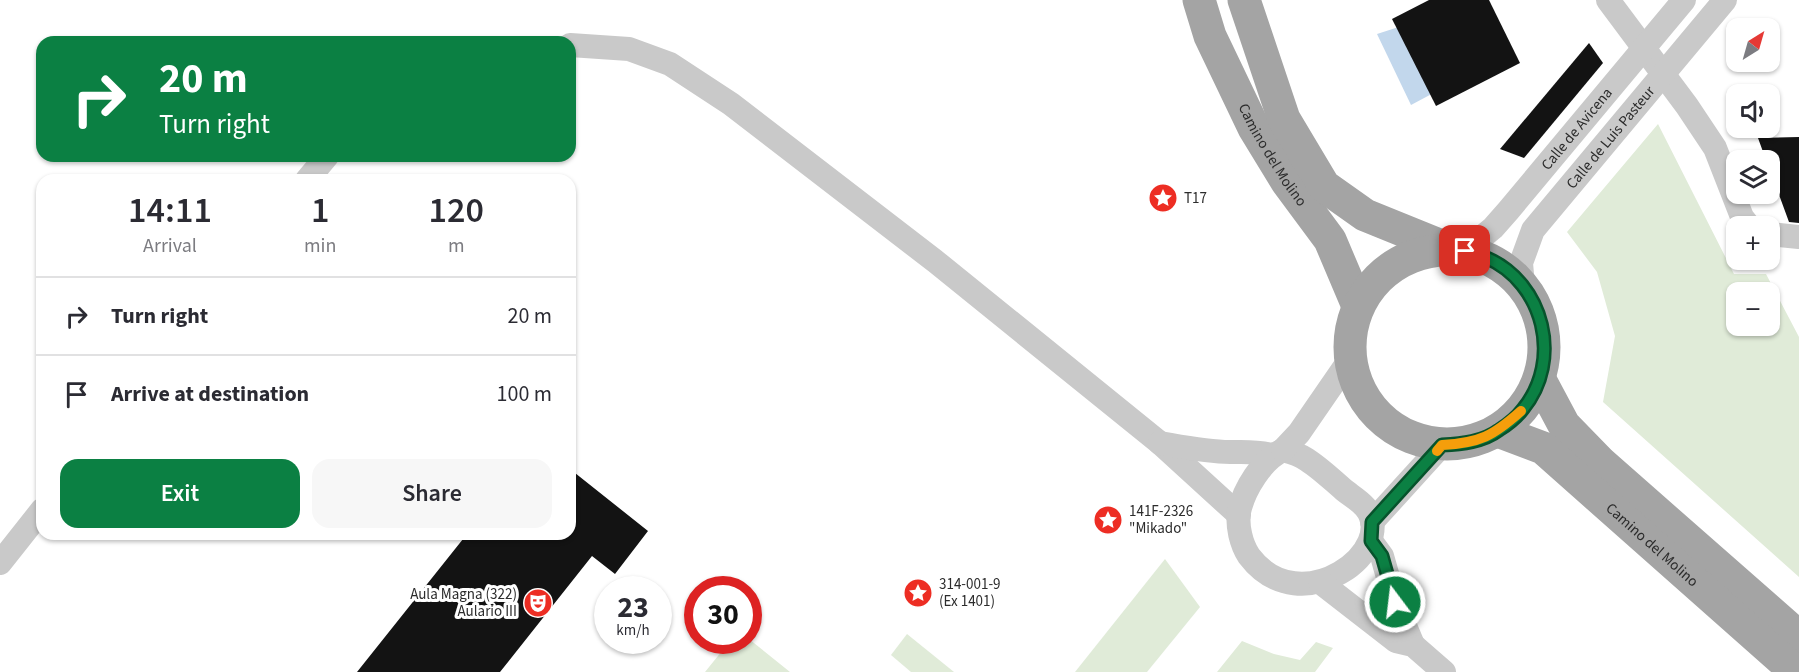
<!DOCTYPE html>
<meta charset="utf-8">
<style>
:root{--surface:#fff;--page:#f7f7f7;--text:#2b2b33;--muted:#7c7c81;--line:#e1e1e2;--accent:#0b8043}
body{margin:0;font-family:"Source Sans 3",sans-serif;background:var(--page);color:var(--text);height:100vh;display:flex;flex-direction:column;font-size:22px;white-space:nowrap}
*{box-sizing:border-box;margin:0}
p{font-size:20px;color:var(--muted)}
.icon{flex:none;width:33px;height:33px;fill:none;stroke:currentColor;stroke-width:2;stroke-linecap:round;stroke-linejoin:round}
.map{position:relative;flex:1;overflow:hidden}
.side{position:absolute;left:36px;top:174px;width:540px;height:366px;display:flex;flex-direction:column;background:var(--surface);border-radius:18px;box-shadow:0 2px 4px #0004}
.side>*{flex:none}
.guide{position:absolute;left:36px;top:36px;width:540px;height:126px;border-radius:18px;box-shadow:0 2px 4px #0004;background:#0b8043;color:#fff;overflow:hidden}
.needle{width:39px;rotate:37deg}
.controls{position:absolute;left:1726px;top:18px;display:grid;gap:12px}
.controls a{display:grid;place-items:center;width:54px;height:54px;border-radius:12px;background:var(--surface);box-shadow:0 2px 4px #0004;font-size:30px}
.speed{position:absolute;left:594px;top:576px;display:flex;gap:12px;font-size:30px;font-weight:700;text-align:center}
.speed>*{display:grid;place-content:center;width:78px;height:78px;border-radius:50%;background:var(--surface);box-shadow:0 2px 4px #0004;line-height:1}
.speed small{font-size:15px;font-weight:400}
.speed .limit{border:9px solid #d22;background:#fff;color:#111}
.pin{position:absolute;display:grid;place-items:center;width:51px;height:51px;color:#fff;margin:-26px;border-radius:12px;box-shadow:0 3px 9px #0006}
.me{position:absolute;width:66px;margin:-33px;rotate:345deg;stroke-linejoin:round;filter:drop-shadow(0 0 4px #0008)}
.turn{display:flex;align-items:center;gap:21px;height:126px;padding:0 24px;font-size:27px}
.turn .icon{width:78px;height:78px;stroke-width:2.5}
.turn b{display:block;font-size:42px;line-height:51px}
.eta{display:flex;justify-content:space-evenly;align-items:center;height:102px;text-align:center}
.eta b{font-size:36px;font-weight:600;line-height:42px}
.action{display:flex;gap:12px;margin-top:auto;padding:12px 24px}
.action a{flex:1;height:69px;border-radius:18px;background:var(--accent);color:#fff;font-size:24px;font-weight:600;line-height:69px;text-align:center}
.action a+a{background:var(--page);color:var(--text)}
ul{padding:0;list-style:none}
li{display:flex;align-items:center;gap:18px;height:78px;padding:0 24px;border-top:2px solid var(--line)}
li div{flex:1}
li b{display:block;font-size:22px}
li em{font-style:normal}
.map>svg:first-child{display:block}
.green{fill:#e0ebd8;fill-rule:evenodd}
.water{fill:#c2d7ec}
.building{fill:#131313}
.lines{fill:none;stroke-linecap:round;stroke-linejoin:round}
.street{stroke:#c9c9c9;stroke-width:24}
.primary{stroke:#a4a4a4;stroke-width:33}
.route-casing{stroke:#07532c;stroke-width:15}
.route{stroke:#0b8043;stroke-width:10}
.slow{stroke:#f59e0b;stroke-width:10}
.labels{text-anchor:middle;stroke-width:6;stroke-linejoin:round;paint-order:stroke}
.street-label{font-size:15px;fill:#2c2c2c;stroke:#fff}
.poi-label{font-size:15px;fill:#2c2c2c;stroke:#fff;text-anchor:start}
</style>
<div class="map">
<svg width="1799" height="672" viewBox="0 0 1799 672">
<rect width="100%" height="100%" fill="#fff"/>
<g class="green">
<path d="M1658,124l76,150h32l33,63v240l-196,-175 12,-66 -18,-64 -30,-40zM1737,292h33v34h-33z"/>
<path d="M1165,559l35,48 -53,65h-72z"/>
<path d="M907,634l47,38h-43l-20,-17z"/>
<path d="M749,639l41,33h-85l25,-31 18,-1z"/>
<path d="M1242,641l32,13 26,6 16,-18 17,6 -18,24h-98z"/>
</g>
<path class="water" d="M1408,24l33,65 -30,16 -34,-71z"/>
<g class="building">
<path d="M1429,0h60l31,63 -84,43 -44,-87z"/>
<path d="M1589,43l14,20 -79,95 -24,-9z"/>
<path d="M1799,137v86l-10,-1 -19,-52v-10h-4l-8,-22z"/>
<path d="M570,469l78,62 -33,43 -23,-18 -92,116h-143l110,-138h103z"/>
</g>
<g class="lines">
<g class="street">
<path d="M1608,0l79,106 28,42 27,69 7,9"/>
<path d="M570,45l59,4 41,15 61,40 204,157 225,182 79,72"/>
<path d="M307,180l20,-24"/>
<path d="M1770,234l29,3"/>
<path id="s1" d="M1465,251l28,-23 15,-17 176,-211"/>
<path id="s2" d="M1523,285l-2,-22 12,-33 192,-230"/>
<path d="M1160,443c23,4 47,9 70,9 16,0 26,-1 42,3"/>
<path d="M1283,450c7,2 15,4 21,8 14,8 27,21 40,32 6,5 15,10 21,17 36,41 -64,118 -116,49 -8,-12 -12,-30 -10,-44 5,-23 23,-52 44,-62z"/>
<path d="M1283,450l16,-17 51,-74"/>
<path d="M1372,522l70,-77"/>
<path d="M1371,541l11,15 13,46 18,43"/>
<path d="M0,563l42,-53"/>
<path d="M1320,582l76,59 17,4 31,27"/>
</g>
<g class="primary">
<path id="s3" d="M1199,0l11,36 44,92 33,54 43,58 28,66"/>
<path d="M1244,0l40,119 40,67 41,29 84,34"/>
<circle cx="1447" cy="347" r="97"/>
<path d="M1540,380l24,45 37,38 198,174"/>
<path id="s4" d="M1498,431l45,17 253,224"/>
</g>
</g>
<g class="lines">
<g class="route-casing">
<path id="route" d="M1395,602l-13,-46 -11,-15 1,-19 70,-77c20,-1 41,-3 57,-15 8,-5 18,-13 24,-21 40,-49 21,-126 -36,-151 -7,-3 -15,-5 -22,-7"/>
</g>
<use href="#route" class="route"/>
<path class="slow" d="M1437,451l5,-6c38,-2 51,-9 79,-34"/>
</g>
<defs>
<g id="sight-disc" transform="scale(1.5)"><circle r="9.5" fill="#ed2d23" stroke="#fff"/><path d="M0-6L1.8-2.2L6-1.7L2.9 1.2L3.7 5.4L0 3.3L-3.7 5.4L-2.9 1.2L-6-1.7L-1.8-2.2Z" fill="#fff"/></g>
<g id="theatre-disc" transform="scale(1.5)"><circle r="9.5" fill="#ed2d23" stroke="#fff"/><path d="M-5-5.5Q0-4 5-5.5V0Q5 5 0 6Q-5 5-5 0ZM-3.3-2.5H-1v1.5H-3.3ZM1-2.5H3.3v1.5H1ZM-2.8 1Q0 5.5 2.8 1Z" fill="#fff"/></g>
</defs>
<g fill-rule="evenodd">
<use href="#sight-disc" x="1163" y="198"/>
<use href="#sight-disc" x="1108" y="520"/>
<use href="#sight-disc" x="918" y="593"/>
<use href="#theatre-disc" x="538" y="603"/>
</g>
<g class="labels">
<g class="street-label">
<text dy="5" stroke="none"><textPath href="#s1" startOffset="166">Calle de Avicena</textPath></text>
<text dy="5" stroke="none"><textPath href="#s2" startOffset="178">Calle de Luis Pasteur</textPath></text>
<text dy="5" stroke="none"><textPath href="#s3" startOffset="172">Camino del Molino</textPath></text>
<text dy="5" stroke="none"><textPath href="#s4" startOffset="194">Camino del Molino</textPath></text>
</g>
<g class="poi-label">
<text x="1184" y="203">T17</text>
<text x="1129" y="516">141F-2326<tspan x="1129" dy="17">"Mikado"</tspan></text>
<text x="939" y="589">314-001-9<tspan x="939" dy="17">(Ex 1401)</tspan></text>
<text x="517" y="599" text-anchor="end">Aula Magna (322)<tspan x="517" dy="17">Aulario III</tspan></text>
</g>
</g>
</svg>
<div class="controls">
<a><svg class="needle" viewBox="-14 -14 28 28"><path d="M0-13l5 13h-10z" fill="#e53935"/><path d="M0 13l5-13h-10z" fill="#7c7c81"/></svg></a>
<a><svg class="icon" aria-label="sound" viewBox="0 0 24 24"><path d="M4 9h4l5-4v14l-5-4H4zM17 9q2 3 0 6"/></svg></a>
<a><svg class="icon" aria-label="layers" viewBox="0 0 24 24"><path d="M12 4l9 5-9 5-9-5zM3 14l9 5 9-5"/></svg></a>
<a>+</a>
<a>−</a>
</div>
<div class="speed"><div>23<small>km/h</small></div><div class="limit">30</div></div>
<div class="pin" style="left:1465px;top:251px;background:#d93025"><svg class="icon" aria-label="arrive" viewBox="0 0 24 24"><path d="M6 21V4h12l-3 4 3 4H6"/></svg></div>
<svg class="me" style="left:1395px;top:602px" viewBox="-20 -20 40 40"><circle r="17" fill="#0b8043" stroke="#fff" stroke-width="3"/><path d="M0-11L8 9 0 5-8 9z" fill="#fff"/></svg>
<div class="guide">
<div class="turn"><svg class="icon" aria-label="right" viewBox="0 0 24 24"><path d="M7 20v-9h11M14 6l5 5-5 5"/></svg><div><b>20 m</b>Turn right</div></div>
</div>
<section class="side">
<div class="eta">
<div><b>14:11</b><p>Arrival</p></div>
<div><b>1</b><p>min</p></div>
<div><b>120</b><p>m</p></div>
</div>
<ul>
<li><svg class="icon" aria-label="right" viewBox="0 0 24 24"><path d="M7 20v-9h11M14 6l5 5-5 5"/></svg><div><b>Turn right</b></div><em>20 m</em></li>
<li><svg class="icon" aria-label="arrive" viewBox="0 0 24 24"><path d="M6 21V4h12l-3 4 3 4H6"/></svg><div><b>Arrive at destination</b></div><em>100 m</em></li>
</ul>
<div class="action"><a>Exit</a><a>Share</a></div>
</section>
</div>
